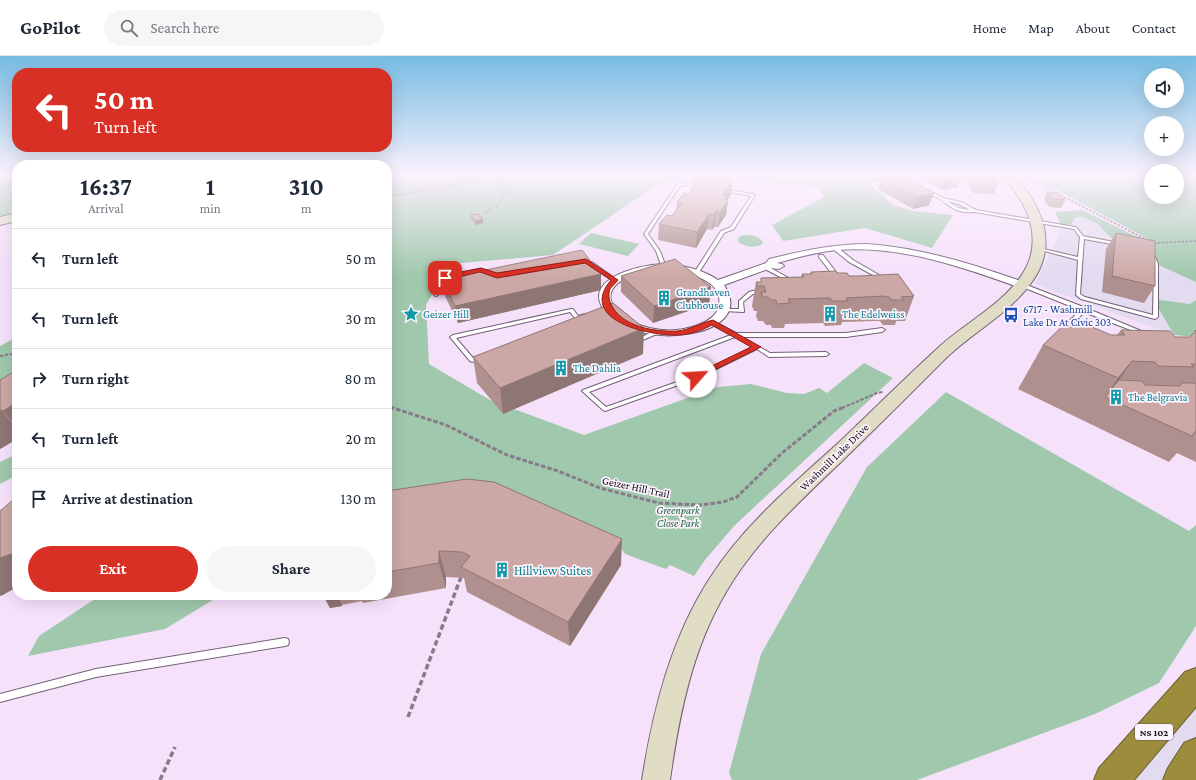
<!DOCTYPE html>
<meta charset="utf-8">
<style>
:root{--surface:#fff;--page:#f6f6f7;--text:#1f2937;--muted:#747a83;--line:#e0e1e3;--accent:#d93025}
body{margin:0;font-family:"Crimson Pro",serif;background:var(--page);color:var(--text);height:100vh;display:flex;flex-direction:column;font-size:15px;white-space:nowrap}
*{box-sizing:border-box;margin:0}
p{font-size:13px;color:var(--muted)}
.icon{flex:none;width:22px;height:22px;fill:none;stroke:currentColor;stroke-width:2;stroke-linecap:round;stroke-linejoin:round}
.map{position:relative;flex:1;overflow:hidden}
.panel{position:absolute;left:12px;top:104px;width:380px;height:440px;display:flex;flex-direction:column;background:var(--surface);border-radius:16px;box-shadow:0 4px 16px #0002}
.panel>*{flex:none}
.top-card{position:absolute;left:12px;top:12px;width:380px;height:84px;border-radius:16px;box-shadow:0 4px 16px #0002;background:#d93025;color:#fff;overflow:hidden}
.fabs{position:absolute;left:1144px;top:12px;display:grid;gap:8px}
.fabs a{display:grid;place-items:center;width:40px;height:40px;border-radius:50%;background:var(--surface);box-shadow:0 4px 16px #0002;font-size:20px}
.pin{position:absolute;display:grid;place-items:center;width:34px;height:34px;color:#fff;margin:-17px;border-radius:8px;box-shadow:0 2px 6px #0006}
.me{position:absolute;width:44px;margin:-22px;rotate:64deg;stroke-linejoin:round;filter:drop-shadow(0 0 3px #0008)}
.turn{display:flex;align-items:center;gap:14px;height:84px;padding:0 16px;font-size:18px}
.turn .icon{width:52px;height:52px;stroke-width:2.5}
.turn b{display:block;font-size:28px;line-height:34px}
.eta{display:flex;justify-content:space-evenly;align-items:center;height:68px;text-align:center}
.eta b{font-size:24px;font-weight:700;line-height:28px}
.primary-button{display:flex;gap:8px;margin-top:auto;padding:8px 16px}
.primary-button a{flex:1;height:46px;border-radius:24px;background:var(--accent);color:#fff;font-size:16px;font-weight:700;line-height:46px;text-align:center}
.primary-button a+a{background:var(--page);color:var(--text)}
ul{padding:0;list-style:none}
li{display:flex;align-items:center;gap:12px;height:60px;padding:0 16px;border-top:1px solid var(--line)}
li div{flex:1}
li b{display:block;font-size:15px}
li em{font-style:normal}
header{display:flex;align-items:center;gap:24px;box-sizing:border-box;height:56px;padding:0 20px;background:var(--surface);border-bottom:1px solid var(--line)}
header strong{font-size:19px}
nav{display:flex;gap:22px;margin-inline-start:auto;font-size:14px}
.search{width:280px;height:36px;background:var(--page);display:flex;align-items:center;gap:10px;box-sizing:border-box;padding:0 14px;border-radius:22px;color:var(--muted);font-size:15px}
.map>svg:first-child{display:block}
.commercial{fill:#e3dbf0}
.green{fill:#9fc8ac}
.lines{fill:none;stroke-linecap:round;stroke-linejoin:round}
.lane-casing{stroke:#726076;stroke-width:2}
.street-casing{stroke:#726076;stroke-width:2}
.secondary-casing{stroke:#726076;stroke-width:2}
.highway-casing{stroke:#6c602e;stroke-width:2}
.path-far3{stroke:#887a8b;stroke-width:1.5;stroke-dasharray:2.5 1.5;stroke-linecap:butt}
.path-far2{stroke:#887a8b;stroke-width:2;stroke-dasharray:3.5 1.5;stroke-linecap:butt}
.path-far1{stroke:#887a8b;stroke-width:3;stroke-dasharray:4.5 2;stroke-linecap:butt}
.path{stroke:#887a8b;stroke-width:3.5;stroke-dasharray:5.5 3;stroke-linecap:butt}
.lane{fill:#fff;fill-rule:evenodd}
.street{fill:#fff;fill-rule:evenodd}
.secondary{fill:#e1ddc4;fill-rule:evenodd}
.highway{fill:#9c8d3c;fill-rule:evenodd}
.wall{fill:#af908e}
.shaded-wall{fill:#8e7674}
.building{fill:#cba8a5;stroke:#8e7674}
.route{fill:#d93025;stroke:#8d1f18}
.labels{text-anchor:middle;stroke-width:3.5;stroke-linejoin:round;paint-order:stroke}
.shield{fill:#fcf3fd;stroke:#59515a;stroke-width:1}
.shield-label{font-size:10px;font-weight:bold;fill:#130c14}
.culture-label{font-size:11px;fill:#0d838f;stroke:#fcf3fd;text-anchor:start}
.transit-label{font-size:11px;fill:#164399;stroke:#fcf3fd;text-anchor:start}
.street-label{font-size:11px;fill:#130c14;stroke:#fcf3fd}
.park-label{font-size:11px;font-style:italic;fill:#1d663e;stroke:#fcf3fd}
.near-culture-label{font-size:13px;fill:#0d838f;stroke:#fcf3fd;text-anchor:start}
</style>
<header>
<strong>GoPilot</strong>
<div class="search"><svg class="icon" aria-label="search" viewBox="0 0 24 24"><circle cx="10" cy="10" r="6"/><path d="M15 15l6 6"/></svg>Search here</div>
<nav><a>Home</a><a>Map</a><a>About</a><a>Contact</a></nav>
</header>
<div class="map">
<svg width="1196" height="724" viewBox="0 0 1196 724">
<rect width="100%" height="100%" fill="#f6e1fb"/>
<g class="commercial">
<path d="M1075,161h9l14,7 54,38 44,20v18l-6,4 -37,-4 21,35 -139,-51 27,-57z"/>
<path d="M1196,609v115h-90z"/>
</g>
<g class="green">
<path d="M0,119h17v39l-17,4z"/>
<path d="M387,119h354l-39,2 -42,6 -107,72 -103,9 -24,41 3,59 61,36 94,35 134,-48 33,-3 36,9 17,1 15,-6 8,5 37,-30 29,15 -159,148 -29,34 -11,16 -24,-11 -4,4 -41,-15 -8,-12 -230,-47z"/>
<path d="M742,119h119l32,30 21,6 39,4 -21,33 -67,-20 -82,13 -11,-16 52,-28 -5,-11 -43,-3z"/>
<path d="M1034,119h117v22h26v-22h19v107l-75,-34 -23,-24 -14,-7h-9l-4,8 -9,2 -7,-15 27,-2 64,31 4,-1 -101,-54z"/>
<path d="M591,177l48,11 -11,12 -49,-12z"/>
<path d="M743,179c8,0 15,0 20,7l-2,3c-9,3 -15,2 -23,-3v-4z"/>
<path d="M1153,243l37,5 6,-4v37l-22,-2z"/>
<path d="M17,281v34l-17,10v-35z"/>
<path d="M946,336l243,139 7,-6v101l-37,57 -64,31 -178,66h-185l-3,-7 32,-119 106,-187z"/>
<path d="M17,398v21l-17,9v-22z"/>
<path d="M101,539h120l-56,34 -137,27 11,-20z"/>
</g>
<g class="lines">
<g class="lane-casing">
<g id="lane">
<path d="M899,119h5l8,6 -3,1z"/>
<path d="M1026,119h5l9,8 -3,1z"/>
<path d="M685,127h14l2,1 -2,1h-14l-6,2 -31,47 12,17 6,16 -2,1h-2l-6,-17 -12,-17 33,-49z"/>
<path d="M722,133l31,5 2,1 -21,34 -10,4 -26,41h-4v-1l27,-42 10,-4 20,-31 -28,-5 -2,-1z"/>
<path d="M926,134h2l15,8 18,4 15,8 99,17h1l7,9 36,7v2h-2l-33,-6 -4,55 5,3 68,18 1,-51 -3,-6 -3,-4 2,-1c5,2 6,6 8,11v53l-3,2 -74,-20 -5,-4 2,-35 -41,-11 2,-1 39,9 2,-20 -6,-8 -99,-17c-19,1 -21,-3 -35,-13 -5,-2 -10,-5 -14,-7zM947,145l12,3 11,6 -11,-2z"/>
<path d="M833,191h4l16,13 33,19v1h-4l-33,-18 -16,-13z"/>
<path d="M819,199h4l16,21v2h-4l-16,-21z"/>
<path d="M588,206h4l25,18 -2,1h-2l-25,-17z"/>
<path d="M763,210h4l27,15v1h-4l-27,-14z"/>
<path d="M481,213l12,4 -2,1 -10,-3 -45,10 2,14 -2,1 -2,-1 -3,-15v-1z"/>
<path d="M1020,228h4l62,24 60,25 -3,2 -2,-1 -57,-22 -12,13h-4v-2l12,-13 -60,-24z"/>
<path d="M761,233h2v2l-10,3 -10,8 1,9v1l-21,-1 -2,-1 2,-1h16v-8l10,-9z"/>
<path d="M571,253h2l5,7 7,-2 3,2 -1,1c-11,3 -10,4 -17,-5l-114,26 17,20 8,-3 3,2 -1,1 -11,4 -2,-1 -20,-24 3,-2z"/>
<path d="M713,265l23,12h110l36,-5 3,2 -3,2 -36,5h-104l28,16 56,-1 3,2 -3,2 -57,1 -12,-8 -59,29 -93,33 -2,-1 -21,-19 1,-1 148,-55 -20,-11 -1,-1zM735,281l18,10 -59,29 -88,31 -17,-15z"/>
<path d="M657,274l2,1 1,1 -1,1 -21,9 -2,1 -3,-2z"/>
<path d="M285,582l3,1 1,3 -1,3 -3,1 -189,31 -96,25v-8l96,-25z"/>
</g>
</g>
<g class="street-casing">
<path id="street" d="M867,188c55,4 107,20 159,39l1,2 -5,3 -4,-1c-58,-21 -119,-42 -181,-37 -21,2 -41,8 -60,13l5,1 2,2 -5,3 -8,-1 -47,17c35,53 -84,66 -116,30 -32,-35 30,-50 55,-51 17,0 41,6 55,16l48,-17 3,-4c33,-8 64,-15 98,-15zM664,214c19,2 60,8 55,35 -1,10 -12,17 -21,20 -65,25 -141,-46 -34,-55z"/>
</g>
<g class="secondary-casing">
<g id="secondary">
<path d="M1001,119h12c26,26 44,64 24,99 -21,36 -62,56 -91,84 -35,35 -70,70 -105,104 -42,40 -86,80 -115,130 -34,57 -47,124 -56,188h-28c11,-70 29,-142 68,-202 33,-52 81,-92 126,-133 34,-32 68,-66 103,-98 28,-26 76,-49 90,-86 8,-22 2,-46 -11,-65 -5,-8 -12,-14 -17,-21z"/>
<path d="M17,157v8l-17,4v-8z"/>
</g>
</g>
<g class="highway-casing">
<g id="highway">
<path d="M1196,612v39l-62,73h-40l5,-12 86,-96z"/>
<path d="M1196,682v42h-33l5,-12 16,-25z"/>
</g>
</g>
<g class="path-far3">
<path d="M1043,130l104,54 9,3 40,-2"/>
<path d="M387,141l87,-16 10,-6"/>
<path d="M485,156l14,-7 6,-13 -12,-17"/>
</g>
<g class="path-far2">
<path d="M0,300l17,-3"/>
<path d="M387,349l5,3"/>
<path d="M842,352l35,-15 6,-1"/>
</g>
<path class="path-far1" d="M390,351l56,18 61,30 51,16 42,17 59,15 41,2 23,-3 14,-5 45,-44 52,-42 11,-4"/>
<g class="path">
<path d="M408,661l53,-140"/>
<path d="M160,724l15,-33"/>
</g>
<use href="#lane" class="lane"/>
<use href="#street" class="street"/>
<use href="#secondary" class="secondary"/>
<use href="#highway" class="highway"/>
</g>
<g class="wall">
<path d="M863,119h37l34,18 -5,12 -16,4 -35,-20 2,-7h-10z"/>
<path d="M919,119h41l2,1 -5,11 -15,3z"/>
<path d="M962,119h31l6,7 -5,12 -21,-1 -4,-5 1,-2z"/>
<path d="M697,121l34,18 -3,5 -2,15 -8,12h-4l-2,3 -5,-1 -11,19 -38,-8 1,-16 13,-8 4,-6 1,-8 11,-8 4,-5 1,-7z"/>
<path d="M1047,136l18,8 -4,8 -12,-1 -5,-7z"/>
<path d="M471,159l12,4v4l-7,2 -5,-6z"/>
<path d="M1116,177l39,53 -11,17 -42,-11 4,-43z"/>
<path d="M811,216l26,1 12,3 65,20 -9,25h-9l-1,4h-12l-3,-4h-5l-33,1 -1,3 -16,1 -2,-3 -38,1 -1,4h-12l-1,-3h-5l-3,-4h-5l-2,-5 1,-5h-3l-2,-5 4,-24h5v-4l40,-1 1,-3h8z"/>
<path d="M621,220l90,11 -2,17 -56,19 -32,-31z"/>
<path d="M442,223l159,11 -143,33 -13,-27z"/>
<path d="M1121,274l54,7h15l6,-7v132l-19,-9 -8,9 -151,-73 25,-44 68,-10h6z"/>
<path d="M643,298l-140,60 -26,-31 -4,-26z"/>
<path d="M17,314v69l-17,10v-69z"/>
<path d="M387,435l234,74 -51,81 -103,-54 -3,-14 -18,-1v11l-83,15 -1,-2 -20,4v1l-12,2 -7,-13h64z"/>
</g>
<g class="shaded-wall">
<path d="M962,120l-5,11 -15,3 4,-12z"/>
<path d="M733,124l-2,15 -5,7 2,-2 -2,15 -8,12 4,-32z"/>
<path d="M934,137l-5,12 -16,4 4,-12z"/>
<path d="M716,155l-2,16 -2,3 2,-15z"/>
<path d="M709,158l-2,15 -11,19 1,-16z"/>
<path d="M483,163v4l-7,2 -1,-4z"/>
<path d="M601,218v16l-143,33 -3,-17z"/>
<path d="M711,231l-2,17 -56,19 1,-17z"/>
<path d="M644,272l-1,26 -140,60 -3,-26z"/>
<path d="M1132,305l-25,37 -2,-1 13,-19z"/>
<path d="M17,346v25l-14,-16z"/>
<path d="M1,354l16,19v10l-17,10v-38z"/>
<path d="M622,483l-1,26 -51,81 -2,-24z"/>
<path d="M439,495l7,26v11l-7,-25z"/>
<path d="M17,496v35l-14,8 -3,1v-38z"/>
<path d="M323,539h15l4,10v1l-12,2z"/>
</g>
<g class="building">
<path d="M702,119h4l27,5 -11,15 5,1 -3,3 4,1 -8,12 -4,-1 -2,4 -5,-1 -12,18 -38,-8 8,-9 5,1 10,-13 -5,-1 7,-9 4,1 9,-11 -4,-1 4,-5h4z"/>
<path d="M889,119h11l34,18 -17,4 -36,-20z"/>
<path d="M941,119h19l2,1 -16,2z"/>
<path d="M974,119h19l6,7h-22l-3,-5h1z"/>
<path d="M1047,136l12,1 6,7 -12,-1z"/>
<path d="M478,158l5,5 -8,2 -4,-6z"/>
<path d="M1116,177l39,8v45l-43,-10z"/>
<path d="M582,194l19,24 -146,32 -13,-27z"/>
<path d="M675,203l36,28 -57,19 -33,-30z"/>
<path d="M836,215l1,2h10l2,3h10l39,-2 16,22 -13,1 3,3h-13l-2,-3 -5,-1 -38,2 2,3h-16l-2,-3 -42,1 2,4 -13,1 -1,-4h-5l-3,-3h-5l-2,-5h5l-2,-6h-6l-2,-4h5v-4l43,-1 -2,-3h10l-1,-2z"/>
<path d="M613,247l31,25 -144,60 -27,-31z"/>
<path d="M1071,262l40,17h14l-4,-5 49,1 5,6h15l6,-7v34h-5l3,3 -36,-1 -3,-4 -23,-1 -14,17 -75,-33z"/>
<path d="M17,314v32l-14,9 -2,-1 -1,1v-31z"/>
<path d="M1119,324l23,1 3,4 35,1 2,-3h14v47l-4,6 -87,-39z"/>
<path d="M467,423l27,3 128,57 -54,83 -107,-55 9,-11 -8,-4 -23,-1v12l-52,9v-81z"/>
<path d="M17,437v59l-17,6v-47l12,-10z"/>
</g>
<linearGradient id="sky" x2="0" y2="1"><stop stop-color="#77bce2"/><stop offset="0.54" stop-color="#fbf2fd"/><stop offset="1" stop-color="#fbf2fd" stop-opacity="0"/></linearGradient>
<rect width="1196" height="221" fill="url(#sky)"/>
<path class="route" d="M586,203l32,21c-2,3 -6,6 -8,9 -2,5 -1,11 1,15 10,23 44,28 66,27 13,-1 23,-8 36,-11l48,27 -65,32h-3l-2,-2 2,-2 58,-28 -39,-22c-11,6 -23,10 -35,10 -28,1 -100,-15 -66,-55l-26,-17 -88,15 -17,-6 -35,8 -4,-2 4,-3 36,-7 16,5z"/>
<defs>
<g id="building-bare" transform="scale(1.2)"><path d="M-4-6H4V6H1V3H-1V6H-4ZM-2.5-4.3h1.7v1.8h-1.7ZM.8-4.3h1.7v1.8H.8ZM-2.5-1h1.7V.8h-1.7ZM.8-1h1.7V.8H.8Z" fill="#0f9aa8" stroke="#fcf3fd" stroke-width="2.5" paint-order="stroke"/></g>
<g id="sight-bare" transform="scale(1.2)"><path d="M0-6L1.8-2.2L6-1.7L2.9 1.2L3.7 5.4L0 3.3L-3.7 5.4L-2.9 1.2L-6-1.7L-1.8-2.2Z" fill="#0f9aa8" stroke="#fcf3fd" stroke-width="2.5" paint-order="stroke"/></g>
<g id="bus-bare" transform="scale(1.2)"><path d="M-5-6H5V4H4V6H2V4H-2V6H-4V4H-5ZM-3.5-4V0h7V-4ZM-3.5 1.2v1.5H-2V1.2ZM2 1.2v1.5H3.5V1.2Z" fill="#1a4fb4" stroke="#fcf3fd" stroke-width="2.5" paint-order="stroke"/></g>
</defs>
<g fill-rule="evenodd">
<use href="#building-bare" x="664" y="242"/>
<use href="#sight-bare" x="411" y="258"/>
<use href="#building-bare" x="830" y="258"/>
<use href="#bus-bare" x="1011" y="259"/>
<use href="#building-bare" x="561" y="312"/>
<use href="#building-bare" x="1116" y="341"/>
<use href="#building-bare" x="502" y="514"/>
</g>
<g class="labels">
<rect class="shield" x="1135" y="668" width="38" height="16" rx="3"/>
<g class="shield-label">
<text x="1154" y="680">NS 102</text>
</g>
<g class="culture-label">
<text x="676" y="240">Grandhaven<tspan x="676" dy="13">Clubhouse</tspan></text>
<text x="423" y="262">Geizer Hill</text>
<text x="842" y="262">The Edelweiss</text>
<text x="573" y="316">The Dahlia</text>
<text x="1128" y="345">The Belgravia</text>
</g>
<g class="transit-label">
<text x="1023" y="257">6717 - Washmill<tspan x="1023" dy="13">Lake Dr At Civic 303</tspan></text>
</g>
<g class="street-label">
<text transform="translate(834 401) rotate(-44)" y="4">Washmill Lake Drive</text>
<text transform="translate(636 431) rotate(12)" y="4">Geizer Hill Trail</text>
</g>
<g class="park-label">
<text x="678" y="458">Greenpark<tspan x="678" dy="13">Close Park</tspan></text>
</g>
<g class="near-culture-label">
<text x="514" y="519">Hillview Suites</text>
</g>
</g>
</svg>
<div class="fabs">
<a><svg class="icon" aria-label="sound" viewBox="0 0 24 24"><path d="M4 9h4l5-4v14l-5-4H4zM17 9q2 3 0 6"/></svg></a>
<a>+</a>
<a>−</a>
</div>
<div class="pin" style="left:445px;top:222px;background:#d93025"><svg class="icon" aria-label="arrive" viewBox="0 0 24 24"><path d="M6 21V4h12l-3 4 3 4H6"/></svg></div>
<svg class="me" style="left:696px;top:321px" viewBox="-20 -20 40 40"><circle r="19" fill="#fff"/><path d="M0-13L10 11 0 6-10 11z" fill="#d93025"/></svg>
<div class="top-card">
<div class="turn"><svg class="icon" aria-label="left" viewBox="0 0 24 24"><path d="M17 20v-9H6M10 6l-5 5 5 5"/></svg><div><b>50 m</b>Turn left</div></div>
</div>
<section class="panel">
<div class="eta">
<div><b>16:37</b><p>Arrival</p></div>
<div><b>1</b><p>min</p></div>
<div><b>310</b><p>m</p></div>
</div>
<ul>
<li><svg class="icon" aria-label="left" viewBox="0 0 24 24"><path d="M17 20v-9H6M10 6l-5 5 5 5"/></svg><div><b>Turn left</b></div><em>50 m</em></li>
<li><svg class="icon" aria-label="left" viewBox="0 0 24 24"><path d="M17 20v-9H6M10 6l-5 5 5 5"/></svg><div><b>Turn left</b></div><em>30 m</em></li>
<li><svg class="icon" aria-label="right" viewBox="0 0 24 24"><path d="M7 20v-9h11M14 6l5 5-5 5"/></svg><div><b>Turn right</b></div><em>80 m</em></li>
<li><svg class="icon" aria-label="left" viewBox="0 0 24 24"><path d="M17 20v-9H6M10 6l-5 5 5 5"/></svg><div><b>Turn left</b></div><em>20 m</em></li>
<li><svg class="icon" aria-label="arrive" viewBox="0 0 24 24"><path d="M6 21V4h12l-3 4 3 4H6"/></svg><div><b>Arrive at destination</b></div><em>130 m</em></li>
</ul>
<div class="primary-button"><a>Exit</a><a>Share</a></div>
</section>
</div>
